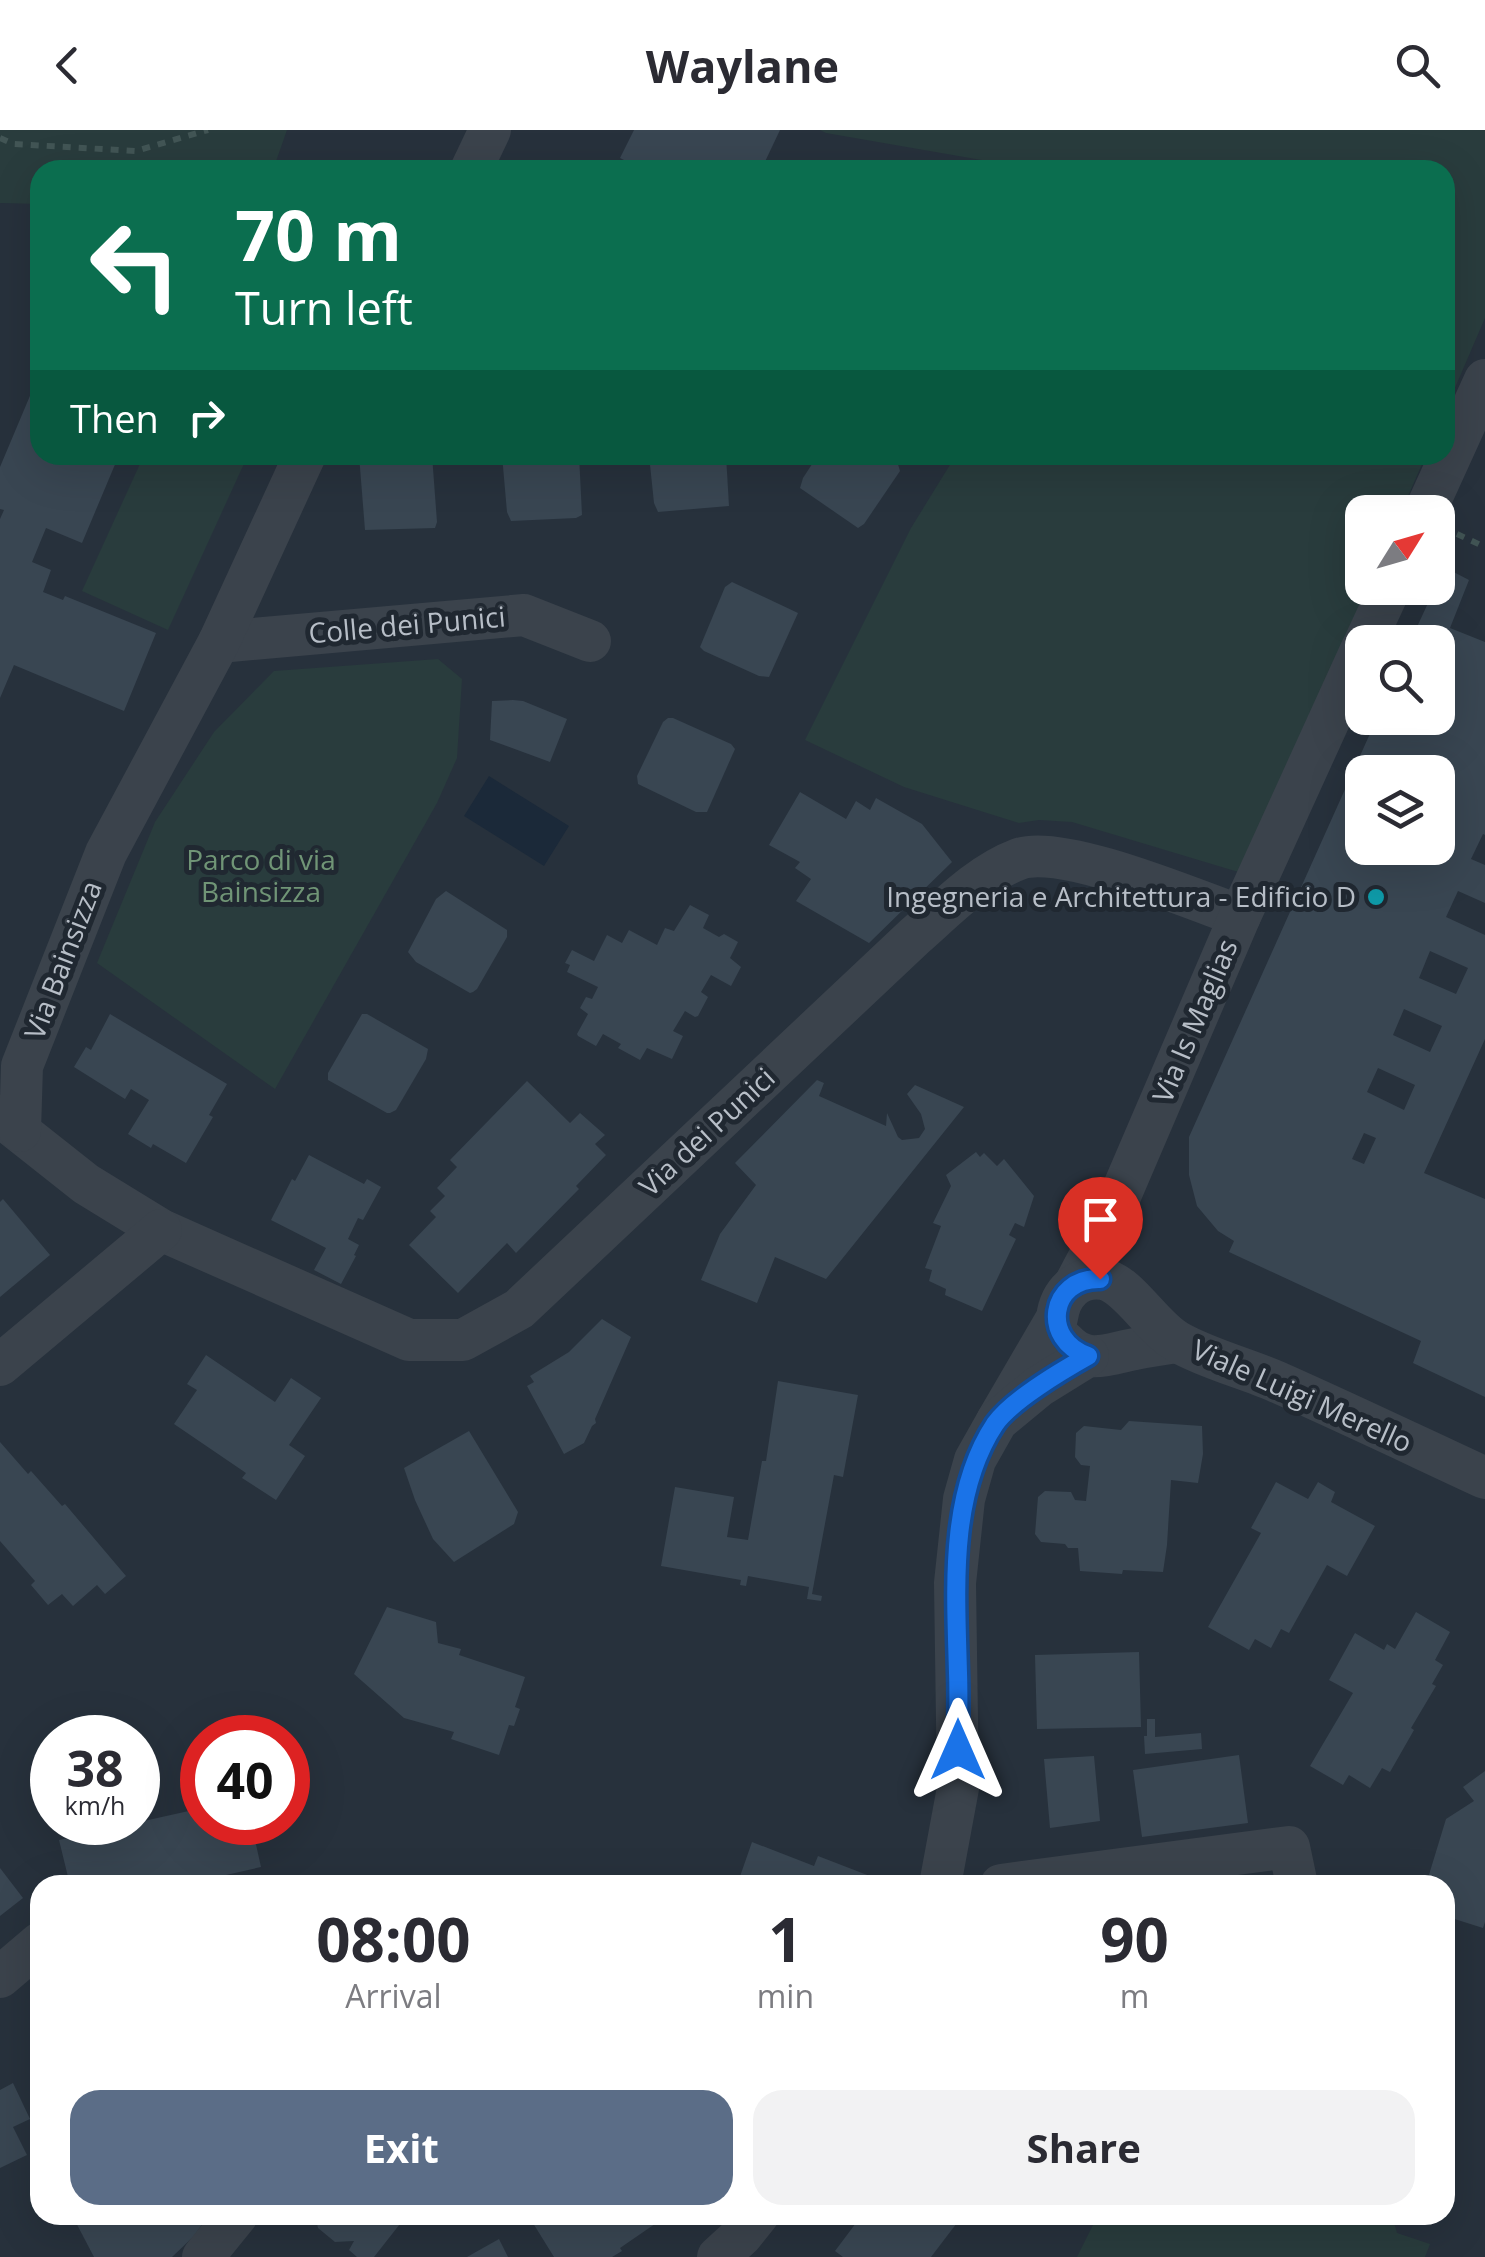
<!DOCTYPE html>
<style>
:root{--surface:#fff;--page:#f2f2f3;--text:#2b2b33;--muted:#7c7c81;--accent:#5b6d87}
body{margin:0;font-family:"Open Sans",sans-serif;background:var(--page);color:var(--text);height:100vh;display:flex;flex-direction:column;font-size:38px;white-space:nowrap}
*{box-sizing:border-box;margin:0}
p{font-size:32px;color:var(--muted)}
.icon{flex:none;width:55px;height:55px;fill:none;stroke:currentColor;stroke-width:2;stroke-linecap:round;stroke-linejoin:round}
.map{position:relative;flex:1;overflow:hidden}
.panel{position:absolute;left:30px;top:1745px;width:1425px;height:350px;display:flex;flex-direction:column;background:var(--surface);border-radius:30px;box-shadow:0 10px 40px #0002}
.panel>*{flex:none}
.banner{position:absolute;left:30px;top:30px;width:1425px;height:305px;border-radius:30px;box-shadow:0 10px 40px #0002;background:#0b6e4f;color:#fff;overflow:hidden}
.needle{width:65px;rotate:53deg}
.tools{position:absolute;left:1345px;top:365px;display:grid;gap:20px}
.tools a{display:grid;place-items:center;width:110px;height:110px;border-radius:20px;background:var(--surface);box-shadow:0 10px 40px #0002;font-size:50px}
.speed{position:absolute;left:30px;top:1585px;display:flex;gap:20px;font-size:50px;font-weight:700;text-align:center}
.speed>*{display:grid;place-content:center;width:130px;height:130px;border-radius:50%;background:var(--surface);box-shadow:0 10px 40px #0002;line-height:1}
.speed small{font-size:25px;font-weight:400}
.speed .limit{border:15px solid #d22;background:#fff;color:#111}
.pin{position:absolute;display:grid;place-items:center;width:85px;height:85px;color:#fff;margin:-102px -42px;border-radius:50% 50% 50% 0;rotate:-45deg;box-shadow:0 0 10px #0007}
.pin .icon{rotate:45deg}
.me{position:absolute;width:110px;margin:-55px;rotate:0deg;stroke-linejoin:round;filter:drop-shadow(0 0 8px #0008)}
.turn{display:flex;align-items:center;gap:35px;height:210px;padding:0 40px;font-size:45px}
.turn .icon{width:130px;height:130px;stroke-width:2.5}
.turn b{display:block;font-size:70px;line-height:85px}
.then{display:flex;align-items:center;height:95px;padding:0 40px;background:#0003;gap:20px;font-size:38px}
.eta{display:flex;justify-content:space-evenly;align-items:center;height:170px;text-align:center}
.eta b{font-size:60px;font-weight:700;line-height:70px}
.primary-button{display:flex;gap:20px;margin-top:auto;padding:20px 40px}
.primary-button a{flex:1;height:115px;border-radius:30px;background:var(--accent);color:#fff;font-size:40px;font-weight:700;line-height:115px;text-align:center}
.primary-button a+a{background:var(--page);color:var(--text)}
header{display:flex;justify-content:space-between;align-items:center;height:130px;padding:0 40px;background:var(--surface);font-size:45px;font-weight:700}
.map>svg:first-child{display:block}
.green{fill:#293c3d}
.water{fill:#1b2939}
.building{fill:#394652;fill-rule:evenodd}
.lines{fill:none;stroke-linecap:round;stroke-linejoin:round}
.path{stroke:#425555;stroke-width:6;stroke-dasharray:8 8;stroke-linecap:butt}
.minor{stroke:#3b434c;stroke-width:42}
.route-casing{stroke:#114b97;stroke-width:25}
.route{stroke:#1a73e8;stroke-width:18}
.culture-dot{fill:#0f9aa8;stroke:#202831;stroke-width:4}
.labels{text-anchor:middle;stroke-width:10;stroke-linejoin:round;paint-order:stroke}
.street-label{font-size:28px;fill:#b7bec7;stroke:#202831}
.park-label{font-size:28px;fill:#709576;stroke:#202831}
.poi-label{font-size:28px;fill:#b7bec7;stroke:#202831;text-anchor:end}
</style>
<header><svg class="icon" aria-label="back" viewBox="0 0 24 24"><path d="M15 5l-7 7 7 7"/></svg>Waylane<svg class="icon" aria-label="search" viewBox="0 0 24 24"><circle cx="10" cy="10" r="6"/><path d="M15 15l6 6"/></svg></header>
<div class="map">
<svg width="1485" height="2127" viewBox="0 0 1485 2127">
<rect width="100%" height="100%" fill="#27313c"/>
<g class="green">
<path d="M0,0h287l-14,40h-233v34l-40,-1z"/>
<path d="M820,0h665v188l-40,93v-241h-452v-8l-167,-29z"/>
<path d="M144,325h104l-80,175 -86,-39z"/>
<path d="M956,325h470l-25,57h-39v76h7l-124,286 -173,-52 -33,-2 -20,3 -115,-36 -99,-47 106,-212z"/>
<path d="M438,529l24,20 -5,79 -20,45 -162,286 -178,-126 58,-141 59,-90 60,-61z"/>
<path d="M1098,2085h294l5,18 33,11 -5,13h-348z"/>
</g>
<path class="water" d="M489,646l80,50 -25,40 -80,-50z"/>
<g class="building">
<path d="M634,0h146l-19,40h-117l-24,-12z"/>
<path d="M40,242v83h79l-37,88 -36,-15 -14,34 19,8 -8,22 20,8 2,-4 91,37 -32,78 -110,-46 -14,33v-179l4,-9 -4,-1v-42z"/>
<path d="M359,325h73l5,67 -2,6 -70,2z"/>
<path d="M502,325h77l3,60 -6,3 -65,3 -4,-9z"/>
<path d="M649,325h77l3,51 -71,6 -4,-9z"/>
<path d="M818,325h70l9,6 3,10 -36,53 -6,4 -58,-40 3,-10z"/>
<path d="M1444,437l25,13 -19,48 35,14v193l-2,-1 -12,25 14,6v38l-27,-12 -12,26 39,18v104l-61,134 61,26v198l-72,-34 8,-22 -192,-89 5,-11 -16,-10 -21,-25 -8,-31v-38l188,-419h61v-76h-28l25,-54h3zM1362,642h76v76h-76zM1430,821l38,17 -12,26 -37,-16zM1404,879l38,17 -12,26 -37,-17zM1378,938l37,17 -11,25 -37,-18zM1364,1003l12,5 -12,26 -12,-5z"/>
<path d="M732,452l66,31 -29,64 -10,-1 -55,-25 -4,-4 25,-60z"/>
<path d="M513,570l10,1 44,18 -17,43 -60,-22 2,-39z"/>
<path d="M668,588h5l58,26 4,5 -28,63h-11l-58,-28 -1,-8 26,-54z"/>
<path d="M800,662l46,27 10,-18 14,9 6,-12 46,26 30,38 -83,81 -73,-42 15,-22 -16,-11 5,-6 -31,-17z"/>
<path d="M446,761l61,39v7l-30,52 -4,3 -3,1 -54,-31 -8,-10 28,-53z"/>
<path d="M690,775l19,10 -6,13 16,9 5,-3 14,8 -8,16 11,9 -10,19 -20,-11 -10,17 7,5 -10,19 -3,1 -10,-6 -12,20 10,5 -11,23 -25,-11 -7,12 -22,-12 3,-4 -18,-10 -7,12 -18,-10 -1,-2 11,-20 -8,-6 6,-11 6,2 6,-12 -31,-15 3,-7 -5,-2 7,-13 22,11 13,-26 15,8 7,-13 28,15 8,-17 9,3z"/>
<path d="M110,884l117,70 -18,31 4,2 -27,46 -33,-19 -2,4 -23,-14 21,-34 -18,-11 -6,10 -51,-32 12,-20 5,3z"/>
<path d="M362,884h5l61,35 -2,10 -30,51 -6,3h-3l-59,-33v-7z"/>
<path d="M817,950l7,3 -5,13 67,30 1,-13 11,24 4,3 17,-2 6,-9 -4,-15 -14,-20 8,-9 49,22 -138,172 -51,-22 -18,46 -56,-23 19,-46 36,-49 -21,-22z"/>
<path d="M527,951l43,42 10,-10 25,22 -10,9 11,11 -30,31 3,3 -63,64 -9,-10 -49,50 -49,-48 27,-28 -6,-6 15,-15 -8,-8 20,-21 -7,-7z"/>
<path d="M976,1022l4,5 4,-4 13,13 7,-7 30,37 -10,31 -9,-4 -6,12 7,4 -34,72 -37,-16 1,-6 -17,-8 3,-11 -7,-2 16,-42 -8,-3 18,-37 -5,-11z"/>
<path d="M309,1025l55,29 3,-5 14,8 -18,33 -5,-2 -10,21 11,6 -5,10 2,1 -15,28 -27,-14 12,-22 -55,-28 21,-41 3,2z"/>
<path d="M3,1069l47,56 -50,42v-95z"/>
<path d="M602,1189l29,18 -36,82 1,4 -4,3 -8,17 -20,11 -37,-68 7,-4 -4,-6 39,-24z"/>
<path d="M206,1225l69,47 16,-24 30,20 -32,47 16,11 -29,44 -34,-22 4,-5 -72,-49 23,-34 -10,-6z"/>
<path d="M778,1251l80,14 -15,82 -9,-2 -22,119 10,2 -1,5 -14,-2 2,-12 -61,-11 -2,10 -6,-1 1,-5 -80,-14 14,-79 59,10 -7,40 21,3 14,-79h4z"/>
<path d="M1129,1291l73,5 1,28 -5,29 -27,-3 -4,65 -4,27 -40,-2 -1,4 -42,-3 -2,-23h-10l-3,-4 -24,-2 -6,-8 3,-37 7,-6 26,1 4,8 11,1 4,-35 -9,-1 -6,-8 1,-24 8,-7 37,4z"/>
<path d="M469,1301l49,81 -4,12 -60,38 -21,-23 -18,-39 -11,-32z"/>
<path d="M0,1312l28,32 3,-3 31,35 3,-2 61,72 -21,18 -8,-9 -24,21 -11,-12 -14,11 -17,-20 4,-4 -35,-40z"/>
<path d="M1276,1352l32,17 10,-17 17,10 -4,10 44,24 -28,50 -20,-11 -38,68 -8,-4 -10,19 -16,-9 -6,11 -41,-23 53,-94 -10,-5z"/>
<path d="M387,1477l49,15 2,21 23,6 -2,6 66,22 -10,30 5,2 -6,17 -5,-1 -10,30 -48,-16 3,-7 -50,-14 -50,-44z"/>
<path d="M1416,1482l34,20 -15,28 8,5 -11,19 4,2 -25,42 3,2 -24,42 -8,-4 -12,20 -21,-13 -6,10 -33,-19 43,-73 -24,-13 26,-47 29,17 3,-6 8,5z"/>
<path d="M1139,1522l2,75 -104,2 -2,-74z"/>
<path d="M1147,1589h8v18l46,-4 1,16 -57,5 -1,-18h3z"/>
<path d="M1239,1625l9,68 -106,14 -9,-67z"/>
<path d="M1094,1626l6,65 -50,7 -6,-69z"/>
<path d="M1485,1641v151l-2,6 -38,-12v-31h-14l2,-6 -5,-1 18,-59 28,-18 -11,-14z"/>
<path d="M202,1678v14h49l10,45 -79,18h-112l-11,-45z"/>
<path d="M752,1712l62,24 4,-10 57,22 -3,7h-135z"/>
<path d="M0,1738l23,30 -23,18z"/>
<path d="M13,1953l17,36 -17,8 14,28 -27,13v-78z"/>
<path d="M72,2085h137l-16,22 -21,20h-78z"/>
<path d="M315,2085h92l-33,42h-17l-8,-7 5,-9 -19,1 -17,-14z"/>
<path d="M528,2085h140l-48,33 2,3 -10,6h-58z"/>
<path d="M862,2085h101l-32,42h-88l-8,-6z"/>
<path d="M499,2109l9,18h-41z"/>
</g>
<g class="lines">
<g class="path">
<path d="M0,8l14,6 122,7 72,-21"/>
<path d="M1457,404l28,13"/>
</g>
<g class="minor">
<path d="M471,40l19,-40"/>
<path d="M1425,382l60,-132"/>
<path d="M219,512l305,-27 66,26"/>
<path d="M1365,512l25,-54"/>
<path d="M0,986l86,68 75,46 248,110h54l56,-31 396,-373c32,-28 64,-62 104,-77 41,-16 176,41 221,57"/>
<path d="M20,1001l2,-65 84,-213 113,-211 86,-187"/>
<path d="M1075,1154l39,-74 126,-294 122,-268"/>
<path d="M1064,1211c23,25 42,13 71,8 14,-3 28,-5 42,-7"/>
<path d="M0,1235l161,-135"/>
<path d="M997,1291l60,-103c3,-24 20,-43 46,-39 26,5 49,49 75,63 30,17 67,26 99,40 70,31 139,64 208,96"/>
<path d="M940,1755l18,-97 -3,-205 9,-84 11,-39 22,-39 41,-34 50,-31"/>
<path d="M1001,1755l288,-38 8,38"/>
<path d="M0,1847l40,-34"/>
<path d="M203,2127l34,-42"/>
<path d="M718,2127l24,-22 16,-20"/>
</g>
</g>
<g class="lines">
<g class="route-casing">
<path id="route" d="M958,1620c0,-26 1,-51 0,-77 -2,-81 -10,-178 37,-249 16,-23 68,-54 93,-68 -47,-16 -39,-78 12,-77"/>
</g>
<use href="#route" class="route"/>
</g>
<circle class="culture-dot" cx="1376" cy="767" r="10"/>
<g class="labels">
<g class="street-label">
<text transform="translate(407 495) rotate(-5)" y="10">Colle dei Punici</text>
<text transform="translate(63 830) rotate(-69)" y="10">Via Bainsizza</text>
<text transform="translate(1195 891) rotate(-67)" y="10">Via Is Maglias</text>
<text transform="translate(707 1002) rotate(-43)" y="10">Via dei Punici</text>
<text transform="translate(1302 1266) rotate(24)" y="10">Viale Luigi Merello</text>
</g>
<g class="park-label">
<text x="261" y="740">Parco di via<tspan x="261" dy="32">Bainsizza</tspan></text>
</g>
<g class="poi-label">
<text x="1356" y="777">Ingegneria e Architettura - Edificio D</text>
</g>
</g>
</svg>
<div class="tools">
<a><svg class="needle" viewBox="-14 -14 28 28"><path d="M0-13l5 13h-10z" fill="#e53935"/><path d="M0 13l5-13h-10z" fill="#7c7c81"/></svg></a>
<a><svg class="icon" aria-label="search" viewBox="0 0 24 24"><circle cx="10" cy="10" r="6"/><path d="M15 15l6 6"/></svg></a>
<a><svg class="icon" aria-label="layers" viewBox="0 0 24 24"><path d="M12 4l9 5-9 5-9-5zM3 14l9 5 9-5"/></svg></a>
</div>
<div class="speed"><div>38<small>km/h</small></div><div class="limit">40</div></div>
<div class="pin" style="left:1100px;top:1149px;background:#d93025"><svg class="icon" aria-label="arrive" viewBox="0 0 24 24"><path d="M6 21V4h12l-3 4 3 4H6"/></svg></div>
<svg class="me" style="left:958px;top:1620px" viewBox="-20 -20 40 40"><path d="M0-17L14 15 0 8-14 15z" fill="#1a73e8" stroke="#fff" stroke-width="4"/></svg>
<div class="banner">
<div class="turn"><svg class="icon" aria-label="left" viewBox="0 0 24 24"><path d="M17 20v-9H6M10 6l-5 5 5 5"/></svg><div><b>70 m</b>Turn left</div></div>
<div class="then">Then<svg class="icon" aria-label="right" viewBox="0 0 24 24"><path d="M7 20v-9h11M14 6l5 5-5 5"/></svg></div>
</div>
<section class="panel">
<div class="eta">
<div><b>08:00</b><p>Arrival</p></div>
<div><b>1</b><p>min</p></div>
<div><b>90</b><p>m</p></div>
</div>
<div class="primary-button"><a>Exit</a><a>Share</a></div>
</section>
</div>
